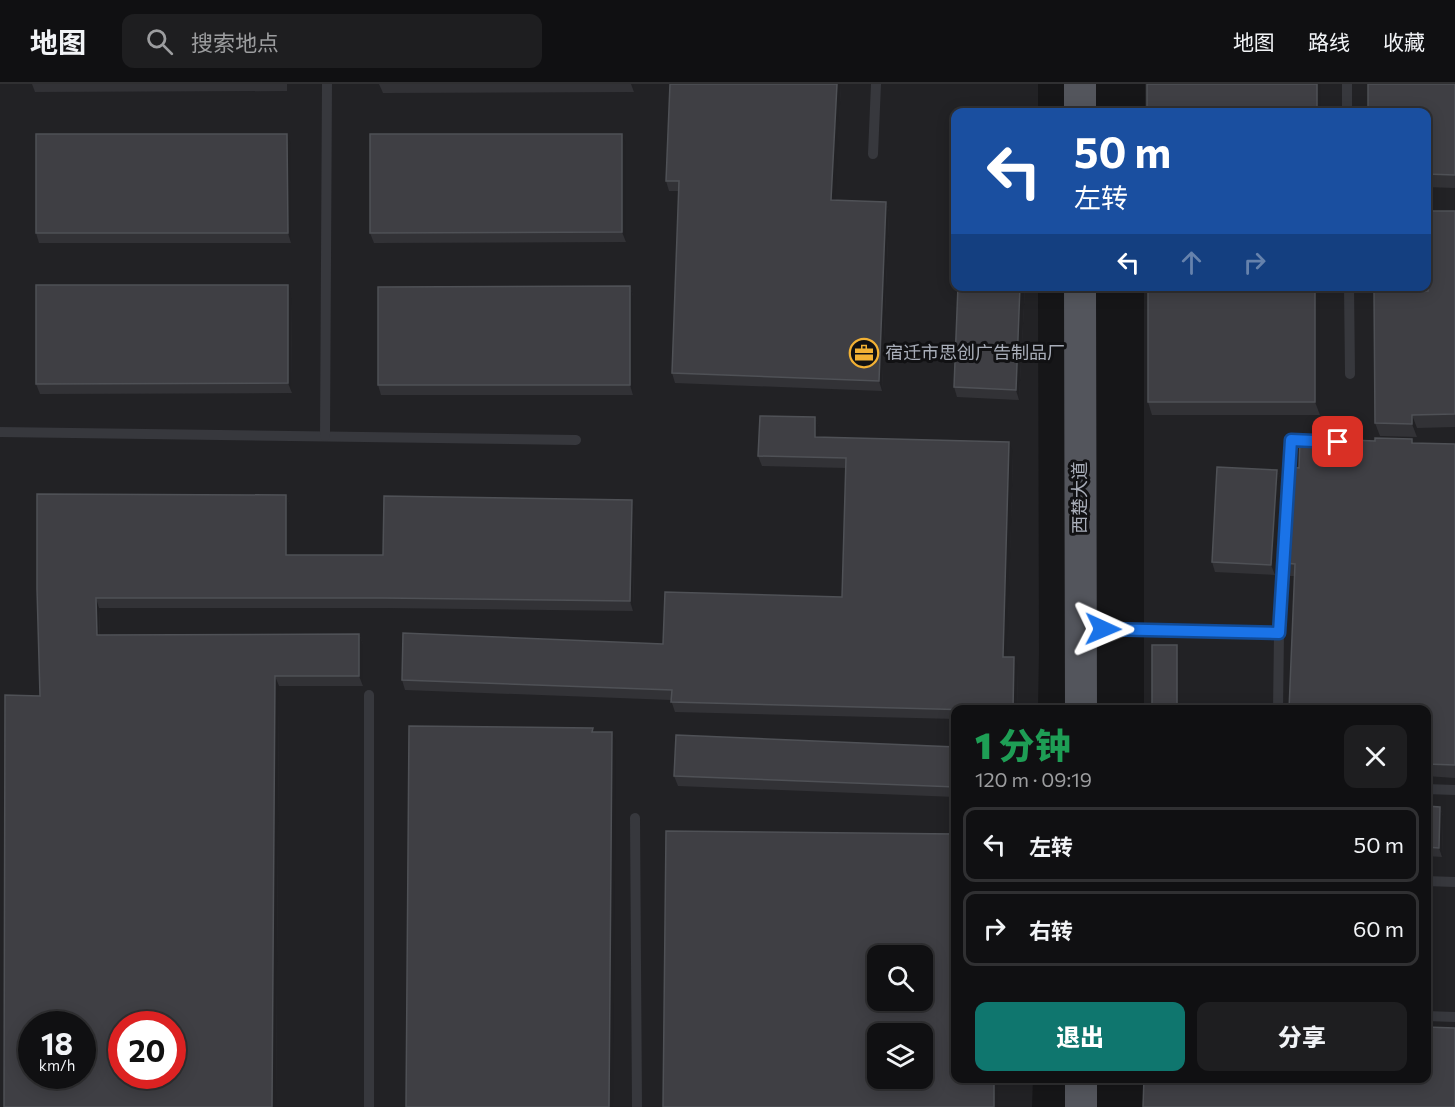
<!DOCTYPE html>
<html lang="zh">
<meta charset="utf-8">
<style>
:root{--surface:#101012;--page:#1e1e20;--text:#f1f3f6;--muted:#9c9d9f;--line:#303032;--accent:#0f766e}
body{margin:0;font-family:Commissioner,"Noto Sans SC",sans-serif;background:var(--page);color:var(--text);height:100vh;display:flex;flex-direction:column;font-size:22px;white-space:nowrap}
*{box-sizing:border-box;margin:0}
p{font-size:20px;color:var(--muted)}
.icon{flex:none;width:33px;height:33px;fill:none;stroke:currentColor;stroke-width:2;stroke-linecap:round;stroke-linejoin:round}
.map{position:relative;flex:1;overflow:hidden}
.side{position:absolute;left:951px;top:621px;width:480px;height:378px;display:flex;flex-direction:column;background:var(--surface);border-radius:12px;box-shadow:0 3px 15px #0003,0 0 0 2px var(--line)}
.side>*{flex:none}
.banner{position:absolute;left:951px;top:24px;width:480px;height:183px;border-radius:12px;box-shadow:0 3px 15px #0003,0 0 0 2px var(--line);background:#1a4fa0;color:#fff;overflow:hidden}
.fabs{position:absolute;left:867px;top:861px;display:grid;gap:12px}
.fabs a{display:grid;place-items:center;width:66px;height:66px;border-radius:12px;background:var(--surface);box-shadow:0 3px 15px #0003,0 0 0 2px var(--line);font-size:30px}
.speed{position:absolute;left:18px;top:927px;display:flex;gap:12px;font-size:30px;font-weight:700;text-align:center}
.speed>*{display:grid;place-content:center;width:78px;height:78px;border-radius:50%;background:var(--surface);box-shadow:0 3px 15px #0003,0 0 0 2px var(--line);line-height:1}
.speed small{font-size:15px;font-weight:400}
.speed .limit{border:9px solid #d22;background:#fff;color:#111}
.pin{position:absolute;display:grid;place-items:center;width:51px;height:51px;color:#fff;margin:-26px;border-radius:12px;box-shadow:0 3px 9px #0006}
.me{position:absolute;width:66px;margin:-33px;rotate:91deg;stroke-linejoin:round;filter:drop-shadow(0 0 4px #0008)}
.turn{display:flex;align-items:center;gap:21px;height:126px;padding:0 24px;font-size:27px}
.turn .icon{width:78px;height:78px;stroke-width:2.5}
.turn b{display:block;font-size:42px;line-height:51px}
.lanes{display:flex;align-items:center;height:57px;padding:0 24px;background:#0003;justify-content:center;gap:30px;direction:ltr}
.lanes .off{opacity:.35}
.round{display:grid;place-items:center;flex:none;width:63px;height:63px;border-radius:12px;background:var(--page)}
.headline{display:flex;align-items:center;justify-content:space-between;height:102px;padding:0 24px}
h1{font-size:36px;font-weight:800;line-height:45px;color:#1e9e55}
.action{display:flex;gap:12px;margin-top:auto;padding:12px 24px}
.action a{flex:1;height:69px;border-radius:12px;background:var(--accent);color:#fff;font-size:24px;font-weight:800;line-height:69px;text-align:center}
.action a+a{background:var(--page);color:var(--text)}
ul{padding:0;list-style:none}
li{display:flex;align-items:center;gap:18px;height:75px;margin:0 12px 9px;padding:0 12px;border:3px solid var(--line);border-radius:12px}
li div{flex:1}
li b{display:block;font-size:22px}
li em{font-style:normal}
header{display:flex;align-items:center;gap:36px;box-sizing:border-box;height:84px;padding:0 30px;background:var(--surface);border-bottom:2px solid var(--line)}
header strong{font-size:28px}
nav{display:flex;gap:33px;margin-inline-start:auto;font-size:21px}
.search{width:420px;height:54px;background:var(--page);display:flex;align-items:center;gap:15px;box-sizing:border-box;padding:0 21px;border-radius:12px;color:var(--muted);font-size:22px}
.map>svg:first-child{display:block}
.built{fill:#222225;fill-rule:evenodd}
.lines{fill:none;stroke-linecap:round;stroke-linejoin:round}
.service{stroke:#37383d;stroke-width:10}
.primary{stroke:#53555c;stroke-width:32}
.wall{fill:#323236}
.shaded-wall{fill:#212124}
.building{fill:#3f3f44;stroke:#4f5156;stroke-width:1.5;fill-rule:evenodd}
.route-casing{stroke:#114b97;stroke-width:15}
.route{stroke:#1a73e8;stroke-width:10}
.labels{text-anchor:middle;stroke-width:6;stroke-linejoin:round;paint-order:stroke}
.poi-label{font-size:18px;fill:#a8adb8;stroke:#111113;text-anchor:start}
.street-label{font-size:18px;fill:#a8adb8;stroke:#111113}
</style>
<header>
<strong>地图</strong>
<div class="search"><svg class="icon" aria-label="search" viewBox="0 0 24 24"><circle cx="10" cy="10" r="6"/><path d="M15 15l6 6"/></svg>搜索地点</div>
<nav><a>地图</a><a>路线</a><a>收藏</a></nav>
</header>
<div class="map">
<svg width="1455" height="1023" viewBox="0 0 1455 1023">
<rect width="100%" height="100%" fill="#161618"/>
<g class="built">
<path d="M0,0h1038v28h-82v174l82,1 1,365 -1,57 -82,1v368l77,1 -1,28h-1032zM878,872h44v44h-44zM32,940h50v52h-50zM122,940h50v52h-50zM878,950h44v44h-44z"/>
<path d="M1145,0h310v1023h-312v-28l283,-1v-368l-282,-1v-422l282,-1v-174h-281z"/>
</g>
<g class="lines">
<g class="service">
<path d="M1347,0v28"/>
<path d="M873,70l3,-70"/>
<path d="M1349,202l1,88"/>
<path d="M0,348l576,8"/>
<path d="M325,352l2,-352"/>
<path d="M1084,544l195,5"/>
<path d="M1278,626l1,-77 12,-193 21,1"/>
<path d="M1426,705l29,1"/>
<path d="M635,734l2,289"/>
<path d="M1426,797l29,1"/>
<path d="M1426,932l29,1"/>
<path d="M369,1023v-412"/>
</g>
<g class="primary">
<path d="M1080,0v28"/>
<path d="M1080,202l1,424"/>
<path d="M1081,994v29"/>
</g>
</g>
<g class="wall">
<path d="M32,0h255v7l-252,1z"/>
<path d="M379,0h255v8l-251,1z"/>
<path d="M670,0h171l-6,116 51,2 3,10 -7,179 -207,-8 -3,-10 7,-182h-10l-3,-10z"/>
<path d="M1455,0v104l-29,-1v-75z"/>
<path d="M291,60v99h-252l-3,-10z"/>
<path d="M626,60v98l-252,1 -4,-10z"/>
<path d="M1455,127v216l-38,1v9l-37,-1 -5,-13 53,-132z"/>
<path d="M630,202l3,10v99h-252l-3,-10z"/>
<path d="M958,202h67l-6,114 -62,-3 -3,-10z"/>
<path d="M1320,202v129h-168l-4,-13z"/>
<path d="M291,211l1,98 -252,1 -4,-10z"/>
<path d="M815,333l4,10v11l194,14 -6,205 11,10 -1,43h-61v9l-281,-7 -4,-12 -266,-10 -3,-10 261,-36 179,-47 4,-129 -84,-2 -4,-10z"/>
<path d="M1413,359l42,1v334l-29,-2v-66l-131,-134h-5l-5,-13 14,-95z"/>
<path d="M1277,386l4,10 -6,95 -60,-3 -3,-10z"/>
<path d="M286,411l4,10v50h93l252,-45 -2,101 -246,-3h-288l1,27 259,-1 4,10v42h-84l-3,421h-272l36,-411 -3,-107z"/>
<path d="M956,663v50l-278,-11 -4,-10z"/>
<path d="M1426,722l14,1 3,9 -1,41 -16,-1z"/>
</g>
<g class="shaded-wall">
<path d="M631,0h3v8z"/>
<path d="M837,0h4l-6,126 -4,-10z"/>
<rect x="1317" y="0" width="4" height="28"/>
<path d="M287,50l4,10v99l-3,-10z"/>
<path d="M622,50l4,10v98l-4,-10z"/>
<path d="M886,118l3,10 -7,179 -3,-10z"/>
<path d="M288,201l3,10 1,98 -4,-10z"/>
<path d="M630,202l3,10v99l-3,-10z"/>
<path d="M1020,202h5l-6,114 -3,-10z"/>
<path d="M1315,202h5v129l-5,-13z"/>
<path d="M1412,331l5,13v9l-5,-13z"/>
<path d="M815,333l4,10v20l-4,-10z"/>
<path d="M1009,358l4,10 -6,215 -4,-10z"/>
<path d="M1277,386l4,10 -6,95 -4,-10z"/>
<path d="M286,411l4,10v60l-4,-10z"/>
<path d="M632,416l3,10 -2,101 -3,-10z"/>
<path d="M96,514l3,10 1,37 -3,-10z"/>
<path d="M359,550l4,10v42l-4,-10z"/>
<path d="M1177,561l3,7v58h-3z"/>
<path d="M1014,573l4,10 -1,43h-4z"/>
<path d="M275,592l4,10 -3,421h-4z"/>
<path d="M612,648l4,10 -3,365h-4z"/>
<path d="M1440,723l3,9 -1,41 -3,-9z"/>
<rect x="994" y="994" width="4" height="29"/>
</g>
<g class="building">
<path d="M670,0h167l-6,116 55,2 -7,179 -207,-8 7,-192h-13z"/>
<rect x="1147" y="0" width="170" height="28"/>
<path d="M1368,0h87v91l-29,-1v-62h-58z"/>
<path d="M36,50h251l1,99h-252z"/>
<path d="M370,50h252v98l-252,1z"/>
<path d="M1427,127h28v203l-43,1v9l-37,-1 -1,-132h54z"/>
<path d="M36,201h252v98l-252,1z"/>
<path d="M630,202v99h-252v-98z"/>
<path d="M958,202h62l-4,104 -62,-3z"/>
<rect x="1148" y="202" width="167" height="116"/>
<path d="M760,332l55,1v20l194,5 -6,215h11l-1,53h-39l-303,-8 1,-12 -270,-10 1,-47 260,11 2,-52 177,5 4,-139 -88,-2z"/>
<path d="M1300,354l75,3v-3l37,1v4l43,1v321l-29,-1v-54h-137l6,-146 -10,-1 6,-96 8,1z"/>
<path d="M1217,383l60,3 -6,95 -59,-3z"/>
<path d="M37,410l249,1v60h97l1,-59 248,4 -2,101 -247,-3h-287l1,37 262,-1v42h-84l-3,431h-268l1,-412 35,1 -3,-107zM32,940h50v52h-50zM122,940h50v52h-50z"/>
<rect x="1152" y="561" width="25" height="65"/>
<path d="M409,642l184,2 -1,4h20l-3,375h-203z"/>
<path d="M676,651l280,12v40l-282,-11z"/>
<path d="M1426,722l14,1 -1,41 -13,-1z"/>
<path d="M666,747l290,3v244h38v29h-331zM878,872h44v44h-44zM878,950h44v44h-44z"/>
<path d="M1426,943l29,1v79h-312l1,-29h282z"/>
</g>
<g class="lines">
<g class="route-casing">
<path id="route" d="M1103,545l176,4 12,-193 47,2"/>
</g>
<use href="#route" class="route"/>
</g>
<defs>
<g id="office-ring" transform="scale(1.5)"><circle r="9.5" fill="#111113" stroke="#f2b134" stroke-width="1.5"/><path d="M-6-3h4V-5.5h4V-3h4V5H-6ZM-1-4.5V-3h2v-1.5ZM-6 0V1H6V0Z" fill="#f2b134"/></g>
</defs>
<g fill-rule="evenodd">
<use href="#office-ring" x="864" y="269"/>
</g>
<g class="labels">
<g class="poi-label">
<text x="885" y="275">宿迁市思创广告制品厂</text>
</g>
<g class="street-label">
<text transform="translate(1080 414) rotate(-90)" y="6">西楚大道</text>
</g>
</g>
</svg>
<div class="fabs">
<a><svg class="icon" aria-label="search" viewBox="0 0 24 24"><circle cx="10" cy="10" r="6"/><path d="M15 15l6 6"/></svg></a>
<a><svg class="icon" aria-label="layers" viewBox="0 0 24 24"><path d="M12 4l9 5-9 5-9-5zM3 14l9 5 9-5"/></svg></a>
</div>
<div class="speed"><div>18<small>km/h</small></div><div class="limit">20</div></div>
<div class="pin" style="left:1338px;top:358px;background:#d93025"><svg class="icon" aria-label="arrive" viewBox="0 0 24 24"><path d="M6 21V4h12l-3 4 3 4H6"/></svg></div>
<svg class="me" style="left:1103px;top:545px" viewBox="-20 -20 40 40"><path d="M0-17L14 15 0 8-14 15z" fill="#1a73e8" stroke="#fff" stroke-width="4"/></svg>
<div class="banner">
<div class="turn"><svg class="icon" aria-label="left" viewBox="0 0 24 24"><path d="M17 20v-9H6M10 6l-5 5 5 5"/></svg><div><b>50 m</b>左转</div></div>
<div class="lanes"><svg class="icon" aria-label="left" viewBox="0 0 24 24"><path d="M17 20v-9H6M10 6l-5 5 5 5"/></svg><svg class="icon off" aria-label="ahead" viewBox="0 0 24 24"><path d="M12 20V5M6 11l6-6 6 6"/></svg><svg class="icon off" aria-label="right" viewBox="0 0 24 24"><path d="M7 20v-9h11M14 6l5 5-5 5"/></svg></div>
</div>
<section class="side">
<div class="headline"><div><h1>1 分钟</h1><p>120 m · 09:19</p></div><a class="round"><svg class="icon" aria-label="close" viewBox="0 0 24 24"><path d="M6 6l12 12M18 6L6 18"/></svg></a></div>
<ul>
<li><svg class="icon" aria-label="left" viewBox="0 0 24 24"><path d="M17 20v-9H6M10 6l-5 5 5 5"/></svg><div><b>左转</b></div><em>50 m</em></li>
<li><svg class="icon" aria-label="right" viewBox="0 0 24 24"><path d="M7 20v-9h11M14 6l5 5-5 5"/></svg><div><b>右转</b></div><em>60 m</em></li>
</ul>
<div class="action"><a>退出</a><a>分享</a></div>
</section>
</div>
